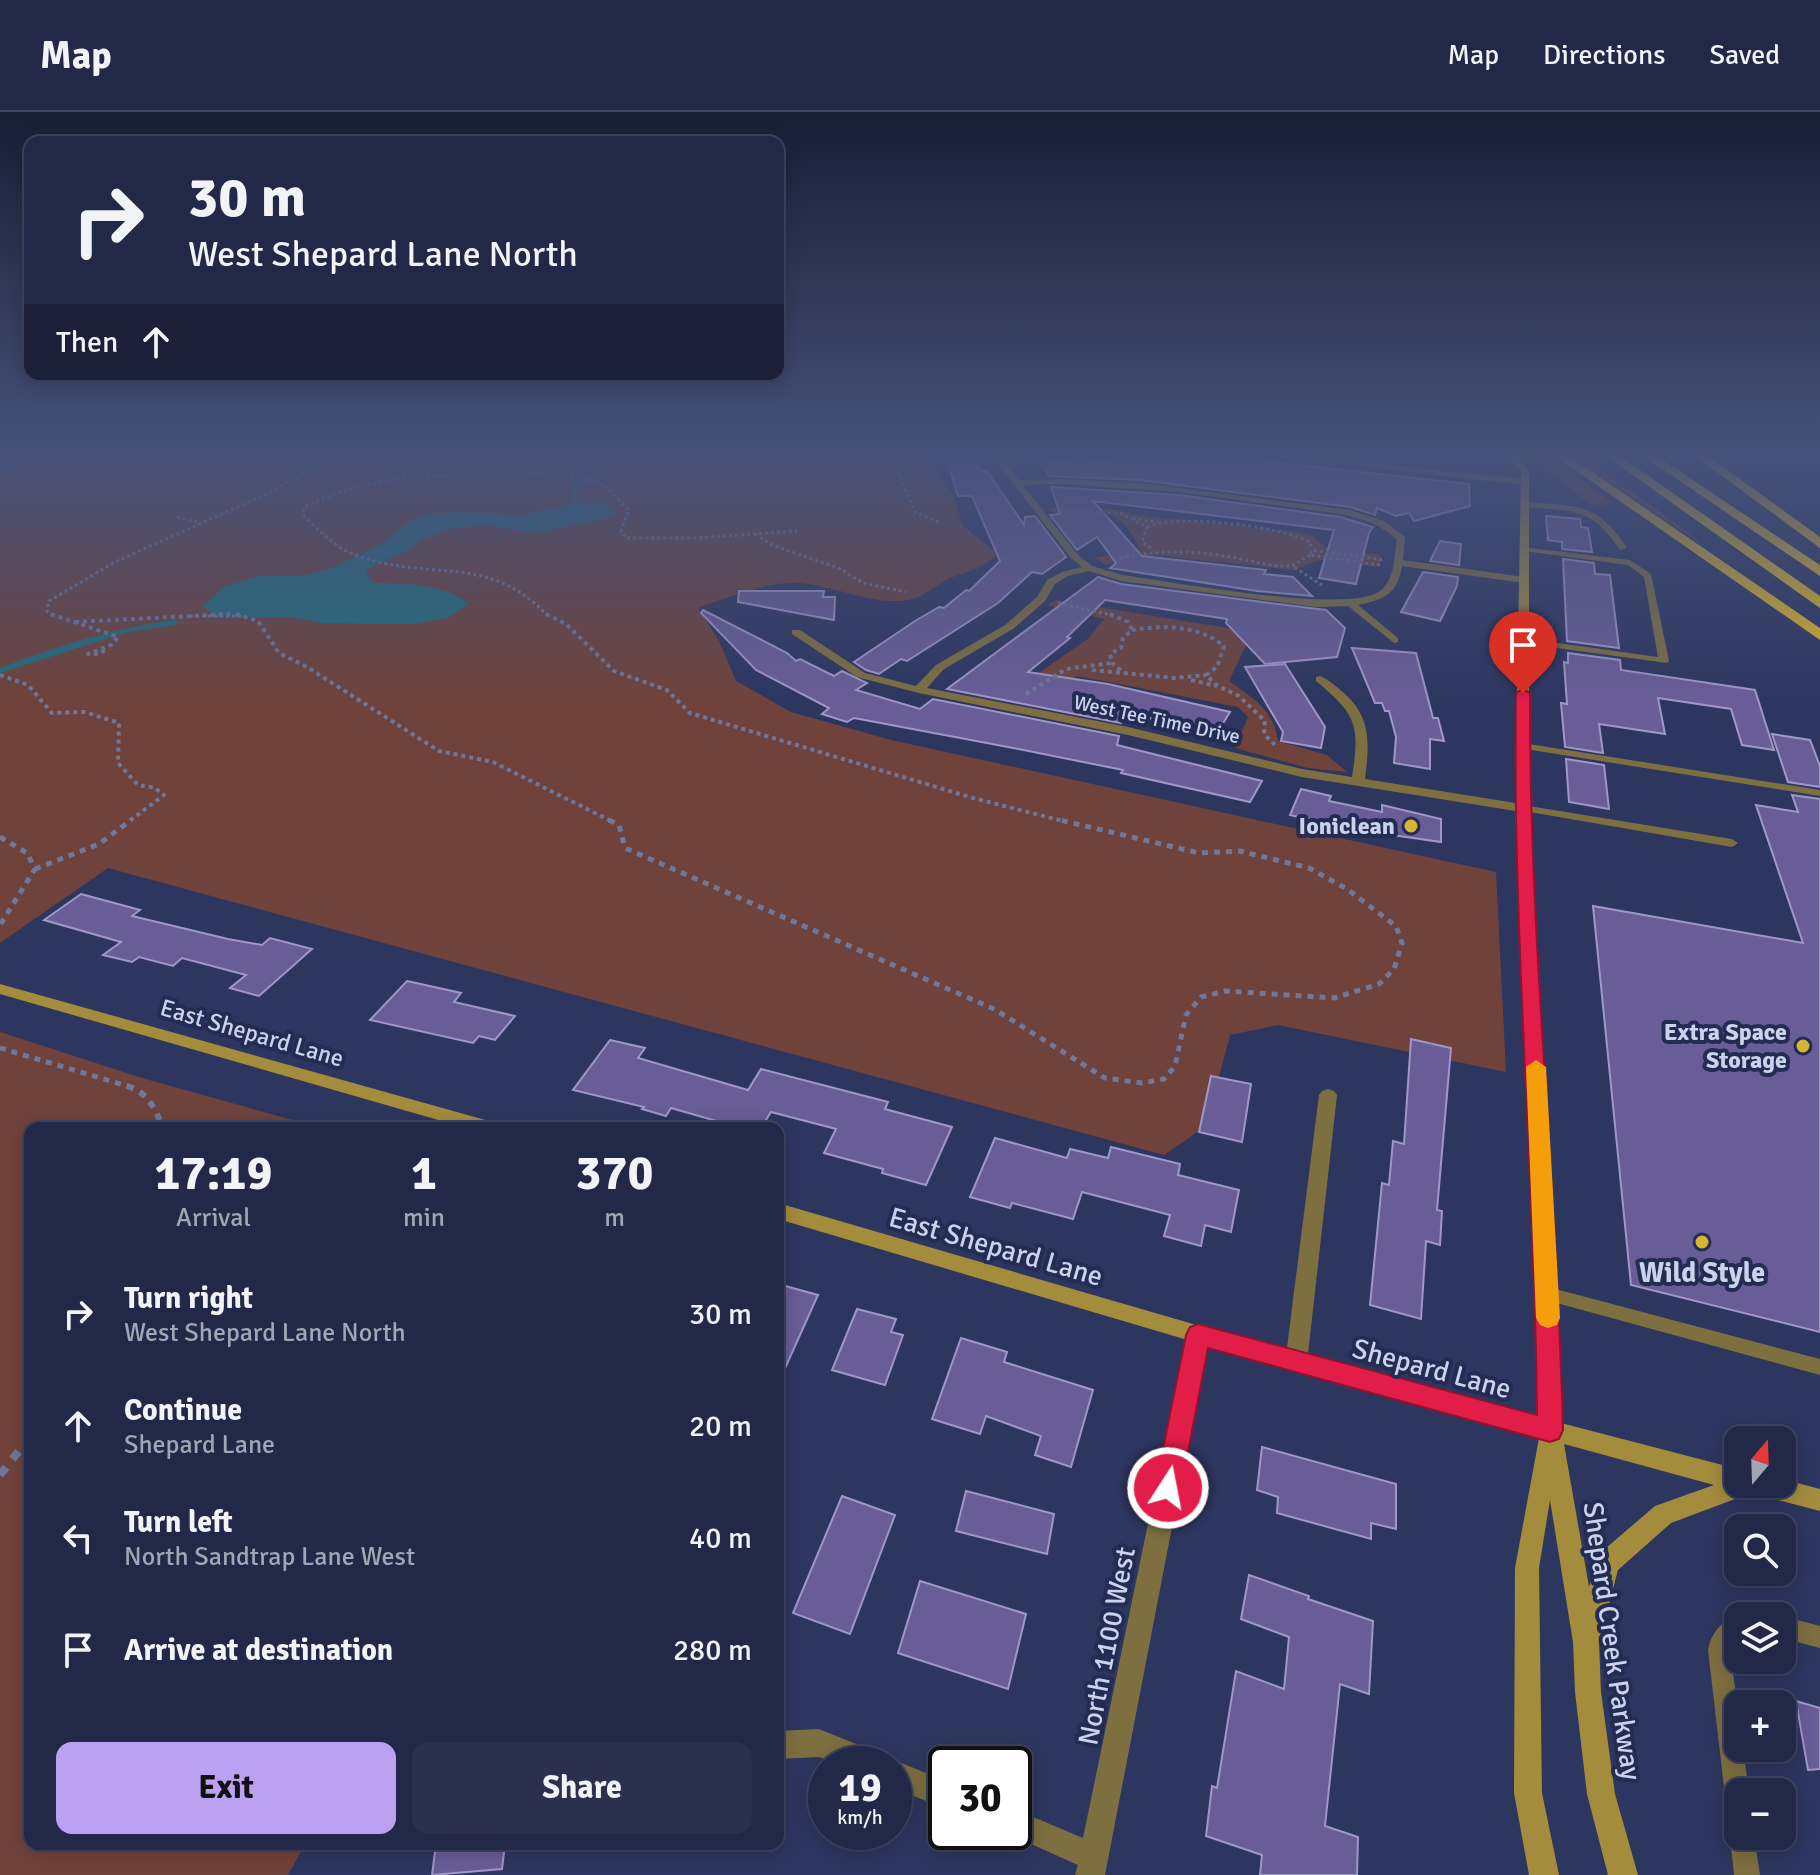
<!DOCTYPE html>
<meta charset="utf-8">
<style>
:root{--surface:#222847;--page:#2a304e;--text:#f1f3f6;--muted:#a2a6b4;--line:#3f4460;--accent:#bca0f2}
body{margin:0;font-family:Signika,sans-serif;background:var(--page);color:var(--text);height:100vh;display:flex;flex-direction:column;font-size:30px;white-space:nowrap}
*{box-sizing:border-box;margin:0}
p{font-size:26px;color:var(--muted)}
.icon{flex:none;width:44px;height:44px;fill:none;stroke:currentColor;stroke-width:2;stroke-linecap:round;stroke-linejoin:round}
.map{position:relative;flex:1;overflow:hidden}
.sheet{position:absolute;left:24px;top:1010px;width:760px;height:728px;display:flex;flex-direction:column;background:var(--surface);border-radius:16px;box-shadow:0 4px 20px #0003,0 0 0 2px var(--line)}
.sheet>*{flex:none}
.hud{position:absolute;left:24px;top:24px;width:760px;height:244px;border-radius:16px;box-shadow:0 4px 20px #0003,0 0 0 2px var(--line);background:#222847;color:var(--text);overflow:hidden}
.needle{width:52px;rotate:19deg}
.tools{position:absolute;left:1724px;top:1314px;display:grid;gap:16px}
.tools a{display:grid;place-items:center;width:72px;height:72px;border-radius:16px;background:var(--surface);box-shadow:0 4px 20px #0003,0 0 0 2px var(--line);font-size:40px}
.speed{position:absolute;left:808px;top:1634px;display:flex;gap:16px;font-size:40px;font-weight:700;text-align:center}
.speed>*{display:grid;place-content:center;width:104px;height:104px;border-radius:50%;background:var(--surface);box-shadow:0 4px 20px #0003,0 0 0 2px var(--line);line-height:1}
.speed small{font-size:20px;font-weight:400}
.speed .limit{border:4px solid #111;border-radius:12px;background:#fff;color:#111}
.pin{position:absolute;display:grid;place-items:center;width:68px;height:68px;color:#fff;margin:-82px -34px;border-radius:50% 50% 50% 0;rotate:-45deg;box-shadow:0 0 8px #0007}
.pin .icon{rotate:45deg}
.me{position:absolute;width:88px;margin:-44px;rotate:11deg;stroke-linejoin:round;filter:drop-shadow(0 0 6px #0008)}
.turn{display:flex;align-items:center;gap:28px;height:168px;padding:0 32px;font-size:36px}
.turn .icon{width:104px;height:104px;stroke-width:2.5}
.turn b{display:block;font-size:56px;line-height:68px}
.then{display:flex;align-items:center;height:76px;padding:0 32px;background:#0003;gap:16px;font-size:30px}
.eta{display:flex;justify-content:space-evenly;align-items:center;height:136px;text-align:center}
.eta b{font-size:48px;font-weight:800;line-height:56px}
.cta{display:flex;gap:16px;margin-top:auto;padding:16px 32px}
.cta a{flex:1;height:92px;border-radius:16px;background:var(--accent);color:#111;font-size:32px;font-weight:800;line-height:92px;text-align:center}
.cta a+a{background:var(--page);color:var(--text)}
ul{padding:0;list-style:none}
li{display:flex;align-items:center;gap:24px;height:112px;padding:0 32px}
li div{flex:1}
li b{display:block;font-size:30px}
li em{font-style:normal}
header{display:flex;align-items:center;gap:48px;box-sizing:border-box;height:112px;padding:0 40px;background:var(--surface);border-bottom:2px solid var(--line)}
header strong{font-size:38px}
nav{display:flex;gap:44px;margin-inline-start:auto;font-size:28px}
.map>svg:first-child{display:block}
.green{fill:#6f433b}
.water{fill:#246c79}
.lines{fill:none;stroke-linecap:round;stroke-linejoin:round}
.stream{stroke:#246c79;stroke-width:5}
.building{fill:#695d97;stroke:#9f97c8;stroke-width:2}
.path-far4{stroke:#6f779a;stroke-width:3;stroke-dasharray:3 3;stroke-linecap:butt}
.path-far3{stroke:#6f779a;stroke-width:4;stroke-dasharray:4 4;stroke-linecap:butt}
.path-far2{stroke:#6f779a;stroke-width:5;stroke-dasharray:6 6;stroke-linecap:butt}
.path-far1{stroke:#6f779a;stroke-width:6;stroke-dasharray:7 7;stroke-linecap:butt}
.path{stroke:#6f779a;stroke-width:8;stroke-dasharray:10 10;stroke-linecap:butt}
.lane{fill:#7e6f41;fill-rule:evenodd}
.street{fill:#7e6f41;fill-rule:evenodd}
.secondary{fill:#a48c3d;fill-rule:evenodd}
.highway{fill:#dcb62b;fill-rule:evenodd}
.route{fill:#e11d48;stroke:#92132f;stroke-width:2}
.slow{fill:#f59e0b}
.poi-dot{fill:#d8b434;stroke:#232c53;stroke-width:3}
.labels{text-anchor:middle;stroke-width:8;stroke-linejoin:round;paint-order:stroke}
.far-street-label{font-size:20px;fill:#cbd3ec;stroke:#232c53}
.poi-label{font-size:24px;font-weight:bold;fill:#cbd3ec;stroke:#232c53;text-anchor:end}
.street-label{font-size:24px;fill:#cbd3ec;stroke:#232c53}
.near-street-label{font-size:28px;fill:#cbd3ec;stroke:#232c53}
.near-poi-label{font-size:28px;font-weight:bold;fill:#cbd3ec;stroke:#232c53}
</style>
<header>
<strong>Map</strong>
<nav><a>Map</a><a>Directions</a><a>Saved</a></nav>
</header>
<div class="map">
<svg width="1820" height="1763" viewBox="0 0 1820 1763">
<rect width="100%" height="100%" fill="#2d365f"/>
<g class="green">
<path d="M0,344h928l27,43 7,26 36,29c-15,14 -29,17 -48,24 -11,5 -21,14 -32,19 -35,14 -82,-12 -120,-14 -28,-2 -73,15 -100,25l21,33 17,40 55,31 100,28 605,132 10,200 -228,-47 -48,10 -24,91 -42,29 -1056,-287 -108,75z"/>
<path d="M1526,344h23l65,48 -22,1z"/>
<path d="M1570,344h15l124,93z"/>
<path d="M1048,396h56l48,9 141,14 19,5 15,12 53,7 -1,12 -59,-7 -27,10 -140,-15 -47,10 -11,-7 45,-9c-30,-65 -60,-16 -92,-41z"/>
<path d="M1056,488l196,32 -23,49c25,18 45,29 49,60l49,14 20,17 -39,-4 -73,-20 13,-31 -10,-10 -160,-31 -30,10 -17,20 -31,-6 89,-62 15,-19 -57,-14z"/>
<path d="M0,920l142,46 179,50h-291v716h275l-17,31h-288z"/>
</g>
<g class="water">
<path d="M575,391l31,1 11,9 -17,7 -68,13 -42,-7 -34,1 -35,13 -14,11 -42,19 9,13c31,0 69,1 95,20l-21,15 -36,6 -90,-1 -32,-6 -72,1 -15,-12 22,-20 34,-10 49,-1 26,-8 51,-25 22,-19 22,-9 32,-2 62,3z"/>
<path d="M178,507l-3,6 -47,7 -128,41v-5c58,-23 116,-40 178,-49z"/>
</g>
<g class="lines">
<path class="stream" d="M575,391v-18l15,-8"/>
</g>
<g class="building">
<path d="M1156,344h60l253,28 1,22 -56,15 -5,-8 -13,3 -19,-8 -2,7 -25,-8 -211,-27 -91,-4 -5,-14 43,-1 58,5z"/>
<path d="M975,348l6,11h6l37,54 1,-8 10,-1 31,41 -24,17 -10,-2 -34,31 -91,58 -6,-2 -22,15 -13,-4 -12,-8 61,-41 24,-14 5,1 22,-18 3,1 31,-30 -28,-65h-14l-11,-35z"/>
<path d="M1051,375l128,8 161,22 33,10 -4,6 -13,51 -37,-6 15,-48 -241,-29 49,55 124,14 -2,4 29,3 19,19 -55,-5 -147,-23 6,-5 -19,-26 -20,13 -27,-35 10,-1z"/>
<path d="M1546,404l34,3 1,8 7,1 4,24 -30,-3v-7l-14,-2z"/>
<path d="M1440,429l21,3 -2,21 -29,-4z"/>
<path d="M1563,447l31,4 1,11 15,1 9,73 -52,-7z"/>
<path d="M1423,460l35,5 -1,9 -17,35 -39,-9z"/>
<path d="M1098,465l23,7 205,26 19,18 -8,29 -72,7 -39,-41 1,-4 -122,-19 -38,37 3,1 -42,34 80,12 122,28 -11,18 -96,-16 -2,9 -174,-34z"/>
<path d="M739,479h85l-1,6h12l-1,23 -96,-18z"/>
<path d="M703,498l84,43 9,8 4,-2 34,17 8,-5 25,12 -11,7 64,19 13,-10 186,37 -2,9 145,36 -12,21 -129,-29 2,-3 -115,-23 -154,-29 -7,4 -25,-8 7,-6 -73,-38 -55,-57z"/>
<path d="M1352,536l64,5 17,65h5l6,23 -14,-2v30l-36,-6 2,-26 -7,-26h-4l-3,-8h-7z"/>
<path d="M1568,541l52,7 1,10 134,20 19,60 -32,-5 -11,-36 -73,-11 7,36 -66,-10 4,29 -38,-6 -4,-44 6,1 -3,-42 4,1z"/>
<path d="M1285,552l40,63 -4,21 -40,-7 2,-9 -38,-65z"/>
<path d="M1772,622l38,6 10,26v21l-32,-5z"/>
<path d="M1566,647l38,6 5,44 -40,-7z"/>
<path d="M1301,677l30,7 -2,5 53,11v-7l59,14v23l-83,-12 -68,-15z"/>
<path d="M1792,683l28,4v533l-189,-47 -38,-379 210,37 -47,-138 42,7z"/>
<path d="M81,782l59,16 -8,6 96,23 34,6 8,-7 42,11 -53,47 -29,-8 16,-13 -64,-17 -9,8 -34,-9 -7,5 -29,-7 18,-13 -77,-22z"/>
<path d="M407,869l54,12 -7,9 61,14 -20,24 -16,-4 -6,7 -103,-23z"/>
<path d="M1411,927l40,9 -14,162 5,1 -2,34 -14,-4 -5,78 -51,-14 12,-122 7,2 4,-44 11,3z"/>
<path d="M610,928l35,8 -7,10 110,32 13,-21 127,33 -3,7 67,18 -26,58 -44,-12 1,-4 -59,-16 12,-24 -65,-17 -10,16h-20l-70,-20 -5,8 -24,-7 2,-2 -71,-17z"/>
<path d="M1211,964l40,8 -9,58 -43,-10z"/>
<path d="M995,1026l72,20 3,-9 38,9 3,-11 69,17 -2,11 61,15 -8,42 -26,-7 -4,21 -37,-10 6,-21 -88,-23 -9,27 -61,-16 -2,5 -40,-11z"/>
<path d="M778,1172l40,11 -40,89z"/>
<path d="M857,1197l39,10 -5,13 12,3 -18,50 -53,-15z"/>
<path d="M961,1226l46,14 -3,10 89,28 -22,77 -36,-12 6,-19 -55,-20 -6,18 -48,-15z"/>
<path d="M1262,1335l134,37v45l-25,-6v16l-94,-26 1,-16 -21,-7z"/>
<path d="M966,1379l88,23 -7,40 -91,-23z"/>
<path d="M842,1384l53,19 -45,119 -57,-21z"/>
<path d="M1249,1463l60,21 -1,3 65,22 -4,73 -29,-10 -15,142 33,11 -1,38h-97l2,-20 -56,-19 6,-50 5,2 19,-117 48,18 5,-52 -48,-18z"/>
<path d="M920,1469l106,33 -18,75 -110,-36z"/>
<path d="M1796,1589l24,7v61l-12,1z"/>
<path d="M436,1732h69l-3,25 -70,6z"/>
</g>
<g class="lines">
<g class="path-far4">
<path d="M904,344l-7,14 18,42 26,11"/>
<path d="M0,355l61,-11"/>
<path d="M1060,399l60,2 27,14 -5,15 12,8"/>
<path d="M177,405l20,5"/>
<path d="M1133,406l25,4"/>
<path d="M1147,415c33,-14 131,-1 163,15l2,8"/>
<path d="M755,422l17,11 69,24 22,14 43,9"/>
<path d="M1310,443l-18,11 30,19"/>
<path d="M1120,446c39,-9 78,-7 117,0 19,4 35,9 55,8"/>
<path d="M1380,453l-70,-10 2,-5 72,10"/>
<path d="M1058,491l58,13"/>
<path d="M53,504l-6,-5 2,-10 66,-39 158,-71 58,-35"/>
<path d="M190,504h52"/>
<path d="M548,504c-60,-64 -119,-34 -190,-60 -23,-8 -38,-25 -55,-41l2,-8c64,-33 129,-32 199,-32 30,0 64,-4 92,7 14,5 22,19 33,28l-8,21 5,7h71l100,-7"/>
</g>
<g class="path-far3">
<path d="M51,502l67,23 -7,8 -23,9h11l9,-6"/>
<path d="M236,502l22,7 21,32 28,14 132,84 54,11 120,60"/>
<path d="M546,502l20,10 48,47 53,19 23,23 283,85 94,24"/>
<path d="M1110,502l18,8 4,8 -9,8 -2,10 -11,6 2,9 12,10"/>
<path d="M75,510l155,-8"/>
<path d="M1132,518c30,-5 67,-5 92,16l-7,21 -11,8 12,11 21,10 26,25 -1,13 13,13"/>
<path d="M1092,558l83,8 31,-3"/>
<path d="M0,563l28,10 24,28 33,-1 34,11 -1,40 20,22 17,3 9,7 -36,27"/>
<path d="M1191,568l26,6"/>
<path d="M1026,582l40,-25 46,-6"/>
</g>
<g class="path-far2">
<path d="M609,708l10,5 6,23 369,161 111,69 37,5 22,-4 11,-13 11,-51 15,-18 25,-6 108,7 45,-14 15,-15 8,-26 -6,-17 -49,-37 -38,-21 -69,-17 -41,2 -139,-33"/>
<path d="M0,725l27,16 8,16 -35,56"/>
<path d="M35,757l64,-25 32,-24"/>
<path d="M0,936l134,40"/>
</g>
<path class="path-far1" d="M127,974c22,7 28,23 36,42"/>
<path class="path" d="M0,1363l30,-38"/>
<g class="lane">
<path d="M1524,390c50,4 74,0 103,46l-7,2c-31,-47 -50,-37 -99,-44l-1,-2z"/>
<path d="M1521,435l109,13 21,14 18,87 -2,2 -147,-20v-4l3,-1 135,19 -14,-80 -16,-12 -104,-14h-3z"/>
<path d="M1523,631l297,47v6l-301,-48 -1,-2z"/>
<path d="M1522,693l210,34 6,4 -6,4 -214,-37 -2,-2z"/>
<path d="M1548,1175l272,72v16l-278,-76 -3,-5 3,-5z"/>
<path d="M1738,1502l5,2h-5v24l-7,6 -1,4 8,60v38h5l6,44h-11v24l-9,-3 -3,-9 -18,-154c3,-17 13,-29 30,-36z"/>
<path d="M1782,1504l38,10v22l-38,-10z"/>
<path d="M1738,1713v11h16l6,39h-26l-4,-39 3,-9z"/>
</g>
<g class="street">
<path d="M992,344h8l19,24 39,-1 81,4 211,27 34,11 21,16 -2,23 121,17 5,3 -5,3 -122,-17c-4,27 -18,34 -44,39l40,33v4l-4,1 -46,-37 -32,1 -195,-26 -32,-10 -21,5 -13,8 -10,17 -32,28 -69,40 -17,19 201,39 174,42 50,8c8,-52 5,-62 -36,-96v-4l4,-1c10,4 18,12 26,19 26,24 23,51 19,84l157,25 7,4 -7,4 -220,-35 -174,-42 -209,-42 -62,-16 -65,-43v-4h8l65,43 51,13 20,-21 69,-40 32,-28 10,-17 15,-8 20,-5 -11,-9zM1058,372l121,8 162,22c22,5 40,10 56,26 -3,17 -2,40 -17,51 -32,24 -211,-10 -258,-16l-30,-9 -15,-12 -54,-69z"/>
<path d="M1272,344h25l227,23 4,3 -4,3z"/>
<path d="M1328,977l6,2 3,4 -30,268 -3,7 -8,2 -8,-2 -3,-7 34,-268 3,-4z"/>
<path d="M1198,1214l7,3 4,6 -104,540h-30l3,-10 -74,-33h10v-23l69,29 104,-503 4,-6z"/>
<path d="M819,1617l62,25 4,10h-48l-18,-7 -41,2v-28z"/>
<path d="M894,1648l52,21v28l-52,-21v-24h-9z"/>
</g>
<g class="secondary">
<path d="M1509,344h8l12,15v337l29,486 3,129 177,46v15h44v-5l38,10v22l-69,-18 -80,30 -53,47 -19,72 2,50 14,102 23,81h-30l-21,-81 -12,-102 -2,-50 -23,-142 -11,68 3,225 17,82h-30l-15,-82 1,-225 24,-130 -243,-66 -518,-153v-16l518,151 243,63 -1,-123 -23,-486 6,-337zM1564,1332l150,41 -59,21 -56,48 -10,33z"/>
<path d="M0,872l489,137 6,2 3,5h-32l-466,-134z"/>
</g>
<g class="highway">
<path d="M1555,344h14l251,172v12z"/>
<path d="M1606,344h14l200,140v12z"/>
<path d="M1643,344h14l163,109v11z"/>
<path d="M1695,344h13l112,81v11z"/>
</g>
</g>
<linearGradient id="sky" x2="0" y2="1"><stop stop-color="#191e34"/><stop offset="0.58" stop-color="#46527a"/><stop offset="1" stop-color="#46527a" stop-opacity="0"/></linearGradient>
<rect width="1820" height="591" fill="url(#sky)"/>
<path class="route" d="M1523,577l7,4c-1,246 27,491 33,737l-4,9 -9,3 -342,-94 -27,140 -4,9 -9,4 -10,-4 -3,-9 31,-153 4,-8 8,-3 339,91c-2,-241 -25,-481 -21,-722z"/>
<path class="slow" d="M1536,948l10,7 14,251 -3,7 -9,3 -8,-3 -4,-7 -10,-251z"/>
<g class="poi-dot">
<circle cx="1411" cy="714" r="8"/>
<circle cx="1803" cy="934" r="8"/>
<circle cx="1702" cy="1130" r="8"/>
</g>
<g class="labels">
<g class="far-street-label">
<text transform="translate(1157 607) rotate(12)" y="7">West Tee Time Drive</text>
</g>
<g class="poi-label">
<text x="1395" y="722">Ioniclean</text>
<text x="1787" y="928">Extra Space<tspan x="1787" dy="28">Storage</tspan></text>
</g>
<g class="street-label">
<text transform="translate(252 921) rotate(16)" y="8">East Shepard Lane</text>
</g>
<g class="near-street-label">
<text transform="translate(996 1134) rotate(16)" y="10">East Shepard Lane</text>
<text transform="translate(1432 1256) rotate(15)" y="10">Shepard Lane</text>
<text transform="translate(1613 1529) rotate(82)" y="10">Shepard Creek Parkway</text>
<text transform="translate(1106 1534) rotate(-79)" y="10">North 1100 West</text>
</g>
<g class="near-poi-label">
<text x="1702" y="1170">Wild Style</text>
</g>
</g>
</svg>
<div class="tools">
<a><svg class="needle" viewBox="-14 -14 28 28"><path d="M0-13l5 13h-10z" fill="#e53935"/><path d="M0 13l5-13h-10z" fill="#a2a6b4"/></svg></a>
<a><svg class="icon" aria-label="search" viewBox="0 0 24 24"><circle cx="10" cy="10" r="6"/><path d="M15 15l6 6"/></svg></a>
<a><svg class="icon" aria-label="layers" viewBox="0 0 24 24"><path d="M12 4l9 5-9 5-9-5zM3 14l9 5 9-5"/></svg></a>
<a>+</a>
<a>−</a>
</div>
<div class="speed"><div>19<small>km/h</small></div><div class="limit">30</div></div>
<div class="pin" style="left:1523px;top:581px;background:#d93025"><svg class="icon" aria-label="arrive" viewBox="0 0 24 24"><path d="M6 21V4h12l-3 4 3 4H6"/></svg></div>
<svg class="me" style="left:1168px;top:1376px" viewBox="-20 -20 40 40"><circle r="17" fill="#e11d48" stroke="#fff" stroke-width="3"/><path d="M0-11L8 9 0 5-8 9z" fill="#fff"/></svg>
<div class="hud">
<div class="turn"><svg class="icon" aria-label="right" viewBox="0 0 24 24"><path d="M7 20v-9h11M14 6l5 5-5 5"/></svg><div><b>30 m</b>West Shepard Lane North</div></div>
<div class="then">Then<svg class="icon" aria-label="ahead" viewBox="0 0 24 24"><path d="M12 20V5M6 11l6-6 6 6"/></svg></div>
</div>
<section class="sheet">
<div class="eta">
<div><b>17:19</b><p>Arrival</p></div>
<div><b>1</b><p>min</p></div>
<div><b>370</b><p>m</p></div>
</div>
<ul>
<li><svg class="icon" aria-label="right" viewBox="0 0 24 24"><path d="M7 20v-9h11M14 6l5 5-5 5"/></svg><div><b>Turn right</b><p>West Shepard Lane North</p></div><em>30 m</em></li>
<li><svg class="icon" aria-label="ahead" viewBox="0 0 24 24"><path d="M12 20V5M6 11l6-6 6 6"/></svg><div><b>Continue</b><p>Shepard Lane</p></div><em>20 m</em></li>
<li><svg class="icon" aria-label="left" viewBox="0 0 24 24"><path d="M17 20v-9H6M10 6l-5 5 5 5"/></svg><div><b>Turn left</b><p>North Sandtrap Lane West</p></div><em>40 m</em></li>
<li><svg class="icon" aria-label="arrive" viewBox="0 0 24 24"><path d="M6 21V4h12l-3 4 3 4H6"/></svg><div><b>Arrive at destination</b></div><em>280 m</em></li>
</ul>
<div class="cta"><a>Exit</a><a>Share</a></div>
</section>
</div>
